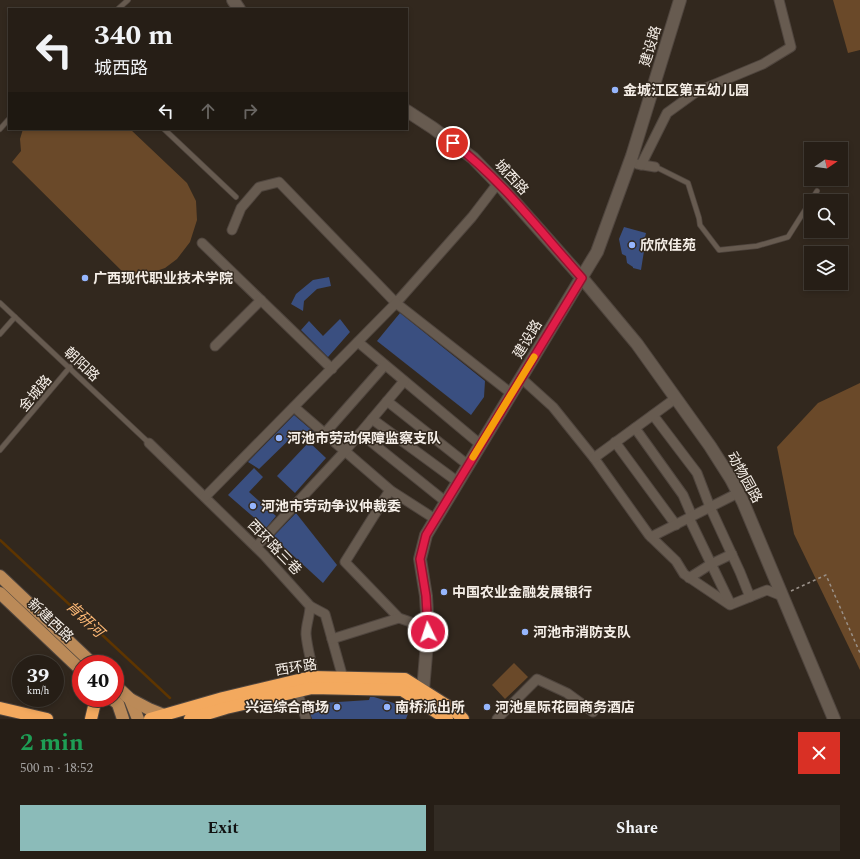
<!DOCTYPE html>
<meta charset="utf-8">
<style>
:root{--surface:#261e16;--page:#322b23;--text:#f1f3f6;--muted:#a4a2a1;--line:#423c35;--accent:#8bbbb9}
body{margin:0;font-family:Spectral,"Noto Sans SC",serif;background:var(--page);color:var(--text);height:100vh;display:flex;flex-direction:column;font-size:15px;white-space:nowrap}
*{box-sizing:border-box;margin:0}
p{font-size:13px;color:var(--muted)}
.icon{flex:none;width:22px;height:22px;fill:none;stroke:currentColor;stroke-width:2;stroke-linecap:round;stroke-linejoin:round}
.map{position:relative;height:719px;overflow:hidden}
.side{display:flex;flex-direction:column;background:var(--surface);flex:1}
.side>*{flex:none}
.banner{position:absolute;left:8px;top:8px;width:400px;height:122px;border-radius:0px;box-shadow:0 2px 6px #0003,0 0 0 1px var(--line);background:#261e16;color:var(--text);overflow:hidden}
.needle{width:26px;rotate:77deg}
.buttons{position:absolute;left:804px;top:142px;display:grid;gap:8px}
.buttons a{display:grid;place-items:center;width:44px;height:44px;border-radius:0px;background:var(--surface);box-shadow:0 2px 6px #0003,0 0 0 1px var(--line);font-size:20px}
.speed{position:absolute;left:12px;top:655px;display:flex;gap:8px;font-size:20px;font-weight:700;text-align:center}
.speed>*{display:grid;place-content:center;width:52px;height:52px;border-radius:50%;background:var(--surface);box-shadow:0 2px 6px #0003,0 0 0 1px var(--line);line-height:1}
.speed small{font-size:10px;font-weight:400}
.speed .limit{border:6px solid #d22;background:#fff;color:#111}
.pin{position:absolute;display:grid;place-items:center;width:34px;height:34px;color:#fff;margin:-17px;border:2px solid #fff;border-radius:50%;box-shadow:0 1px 4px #0007}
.me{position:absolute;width:44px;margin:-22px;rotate:356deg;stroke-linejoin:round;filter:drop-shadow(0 0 3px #0008)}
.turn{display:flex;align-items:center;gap:14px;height:84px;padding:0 20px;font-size:18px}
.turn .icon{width:52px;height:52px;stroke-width:2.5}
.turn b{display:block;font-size:28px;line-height:34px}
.lanes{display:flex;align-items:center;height:38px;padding:0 20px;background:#0003;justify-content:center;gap:20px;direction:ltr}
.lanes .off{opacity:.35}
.round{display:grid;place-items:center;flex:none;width:42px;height:42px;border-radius:0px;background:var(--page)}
.summary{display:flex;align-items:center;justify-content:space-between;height:68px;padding:0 20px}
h1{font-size:24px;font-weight:700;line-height:30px;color:#1e9e55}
.button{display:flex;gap:8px;margin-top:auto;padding:8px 20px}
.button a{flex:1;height:46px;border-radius:0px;background:var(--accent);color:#111;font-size:16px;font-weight:700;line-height:46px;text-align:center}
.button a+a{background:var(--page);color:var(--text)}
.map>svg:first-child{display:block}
.green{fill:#6a4929}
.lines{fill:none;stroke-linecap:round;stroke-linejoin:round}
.stream{stroke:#5e3500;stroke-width:2.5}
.building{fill:#3a4f80}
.lane-casing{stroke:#4f453e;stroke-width:6}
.street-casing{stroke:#4f453e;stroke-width:11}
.secondary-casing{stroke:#4f453e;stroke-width:14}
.primary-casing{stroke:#4f453e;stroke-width:14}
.highway-casing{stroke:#4f453e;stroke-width:14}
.path{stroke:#9a9189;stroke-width:1.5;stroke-dasharray:3 3;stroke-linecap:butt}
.lane{stroke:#675b50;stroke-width:4.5}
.street{stroke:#675b50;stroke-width:9}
.secondary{stroke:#675b50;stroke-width:12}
.primary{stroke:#bb8a58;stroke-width:12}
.highway{stroke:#f3a95e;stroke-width:12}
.route-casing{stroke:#92132f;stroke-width:10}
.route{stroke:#e11d48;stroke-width:7}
.slow{stroke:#f59e0b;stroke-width:7}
.poi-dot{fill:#96b6fd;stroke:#32281e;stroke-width:1.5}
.labels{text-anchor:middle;stroke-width:3;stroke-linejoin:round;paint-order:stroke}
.street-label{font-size:14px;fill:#f5eee7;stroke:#32281e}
.poi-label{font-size:14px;font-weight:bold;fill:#f5eee7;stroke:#32281e;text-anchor:start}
.water-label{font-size:15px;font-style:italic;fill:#fdb875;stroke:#32281e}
</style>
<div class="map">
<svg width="860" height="719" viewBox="0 0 860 719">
<rect width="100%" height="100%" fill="#32281e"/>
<g class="green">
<path d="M833,0h27v50l-12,3z"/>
<path d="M23,129h107l57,54 9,18 1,19 -7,22 -13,17 -12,9 -23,8 -8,7 -122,-121 9,-11 -1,-12z"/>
<path d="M860,383v287l-66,-136 -17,-87 41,-44z"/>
<path d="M514,663l14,14 -23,22 -13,-14z"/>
</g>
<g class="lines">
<path class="stream" d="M0,540l170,158"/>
</g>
<g class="building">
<path d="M624,227l22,6 -4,17 2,1 -3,19 -8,-2v-1l-6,-4 -1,-7 -4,-2 -3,-15z"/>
<path d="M329,277l2,9 -14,3 -13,12 -1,10 -12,-7 5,-10 17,-14z"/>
<path d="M400,313l85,68 -1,16 -13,18 -94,-74z"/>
<path d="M340,319l10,13 -22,25 -27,-27 8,-9 14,15z"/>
<path d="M294,415l21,18 -9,10 -11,-9 -36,35 -11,-7z"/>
<path d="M309,442l17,16 -31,35 -18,-17z"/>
<path d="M254,468l9,9 -14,15 27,24 -10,12 -38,-33z"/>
<path d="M296,513l41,52 -14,18 -50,-46z"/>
<path d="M370,697h4l36,11 -4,11h-94l-5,-15 62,-4z"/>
</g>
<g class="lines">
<g class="lane-casing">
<g id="lane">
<path d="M118,9l10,-9"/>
<path d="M0,129l9,-10"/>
<path d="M164,129l72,68"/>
<path d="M655,167l5,2 28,14 11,35 1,7 19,25 38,-4 31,-9 29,-46"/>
<path d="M0,303l149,140"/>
<path d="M0,334l15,-17"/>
<path d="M0,450l70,-83"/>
</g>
</g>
<g class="street-casing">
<g id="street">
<path d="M637,164l18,3"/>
<path d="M641,165l26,-52 29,-21 67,-28 28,-17 -12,-47"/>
<path d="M232,230l9,-22 18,-21 20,-5 117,121 76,-86 26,-34"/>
<path d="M202,243l130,126"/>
<path d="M358,342l123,103"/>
<path d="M215,346l46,-46"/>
<path d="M521,378l32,29 41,51 55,77 27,26 8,13 46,31 37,-15 15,6"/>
<path d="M387,401l81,64"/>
<path d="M294,407l96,83 45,29"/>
<path d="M653,415l44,58 13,34 30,65 10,25"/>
<path d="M372,419l86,63"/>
<path d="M635,428l48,67 9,21"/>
<path d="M325,433l60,-68"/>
<path d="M360,433l86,69"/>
<path d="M615,442l61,83"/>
<path d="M149,443l115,112 46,51c0,10 -4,18 -4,28 1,14 6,29 8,43"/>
<path d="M594,458l82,-60"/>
<path d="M390,490l-45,72 54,56 29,10"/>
<path d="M205,497l191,-194 116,91"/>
<path d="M689,518l41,85"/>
<path d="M651,537l87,-44"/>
<path d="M256,547l89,-96 59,-70"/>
<path d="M689,578l22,-14 21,-10"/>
<path d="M310,606l15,8 18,64"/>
<path d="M332,639l67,-21"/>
<path d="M297,691l9,28"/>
<path d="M497,719l40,-40 30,14 26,19"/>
</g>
</g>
<g class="secondary-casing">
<g id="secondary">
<path d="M233,0l6,9"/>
<path d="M407,111l26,17 40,30 31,32 78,88 55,66 73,102 21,33 12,23 91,217"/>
<path d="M423,690l5,-59 -2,-35 -6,-37 6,-24 171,-283 35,-96 48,-156"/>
</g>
</g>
<g class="primary-casing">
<g id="primary">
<path d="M0,576l93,88"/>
<path d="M0,593l81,77"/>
<path d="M115,685l15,14 8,20"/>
<path d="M111,698l7,6 5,15"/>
<path d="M130,699l19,10 15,6"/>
</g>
</g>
<g class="highway-casing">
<g id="highway">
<path d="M0,708l47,11"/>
<path d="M91,719l5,-21"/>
<path d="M150,719l73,-21 88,-21 94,2 49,31 9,9"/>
<path d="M190,719l36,-11 86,-20 90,2 45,29"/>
</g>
</g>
<path class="path" d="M791,591l35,-16 34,78"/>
<use href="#lane" class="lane"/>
<use href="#street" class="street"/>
<use href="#secondary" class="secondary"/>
<use href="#primary" class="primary"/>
<use href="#highway" class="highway"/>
</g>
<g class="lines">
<g class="route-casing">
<path id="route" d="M428,632l-2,-36 -6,-37 6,-24 156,-257c-41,-46 -80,-98 -129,-135"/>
</g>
<use href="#route" class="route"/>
<path class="slow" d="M473,457l61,-100"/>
</g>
<g class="poi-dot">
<circle cx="615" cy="90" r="4"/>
<circle cx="632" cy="245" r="4"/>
<circle cx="85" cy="278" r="4"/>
<circle cx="279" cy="438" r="4"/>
<circle cx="253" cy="506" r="4"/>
<circle cx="444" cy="592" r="4"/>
<circle cx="525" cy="632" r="4"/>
<circle cx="337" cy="707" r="4"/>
<circle cx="387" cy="707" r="4"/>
<circle cx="487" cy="707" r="4"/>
</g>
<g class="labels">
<g class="street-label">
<text transform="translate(650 46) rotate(-73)" y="5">建设路</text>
<text transform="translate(512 177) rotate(47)" y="5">城西路</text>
<text transform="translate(527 339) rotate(-59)" y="5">建设路</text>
<text transform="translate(82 364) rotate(43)" y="5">朝阳路</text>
<text transform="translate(35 393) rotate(-50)" y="5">金城路</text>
<text transform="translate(745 477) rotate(61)" y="5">动物园路</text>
<text transform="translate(275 547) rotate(46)" y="5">西环路三巷</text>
<text transform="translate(51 620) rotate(43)" y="5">新建西路</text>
<text transform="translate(296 667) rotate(-9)" y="5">西环路</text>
</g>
<g class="poi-label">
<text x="623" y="95">金城江区第五幼儿园</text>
<text x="640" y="250">欣欣佳苑</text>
<text x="93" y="283">广西现代职业技术学院</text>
<text x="287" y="443">河池市劳动保障监察支队</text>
<text x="261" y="511">河池市劳动争议仲裁委</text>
<text x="452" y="597">中国农业金融发展银行</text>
<text x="533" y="637">河池市消防支队</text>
<text x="329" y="712" text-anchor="end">兴运综合商场</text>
<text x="395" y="712">南桥派出所</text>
<text x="495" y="712">河池星际花园商务酒店</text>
</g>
<g class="water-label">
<text transform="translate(85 619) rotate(43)" y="5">肯研河</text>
</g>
</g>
</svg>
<div class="buttons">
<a><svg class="needle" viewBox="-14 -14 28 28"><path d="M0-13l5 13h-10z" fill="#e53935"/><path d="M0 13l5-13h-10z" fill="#a4a2a1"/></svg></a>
<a><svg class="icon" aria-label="search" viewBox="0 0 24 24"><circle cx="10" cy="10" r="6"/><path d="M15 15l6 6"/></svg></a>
<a><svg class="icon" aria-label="layers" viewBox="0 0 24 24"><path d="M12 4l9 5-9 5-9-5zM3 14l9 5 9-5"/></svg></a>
</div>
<div class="speed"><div>39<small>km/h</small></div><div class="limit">40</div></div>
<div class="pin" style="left:453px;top:143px;background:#d93025"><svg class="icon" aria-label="arrive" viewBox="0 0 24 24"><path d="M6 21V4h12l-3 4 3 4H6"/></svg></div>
<svg class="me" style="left:428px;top:632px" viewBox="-20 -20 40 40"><circle r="17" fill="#e11d48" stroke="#fff" stroke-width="3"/><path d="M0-11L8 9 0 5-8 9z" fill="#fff"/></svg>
<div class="banner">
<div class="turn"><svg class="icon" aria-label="left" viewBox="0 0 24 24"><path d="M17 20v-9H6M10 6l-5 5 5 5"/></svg><div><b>340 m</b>城西路</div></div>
<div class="lanes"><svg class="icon" aria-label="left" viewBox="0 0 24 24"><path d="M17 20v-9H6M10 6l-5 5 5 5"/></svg><svg class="icon off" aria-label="ahead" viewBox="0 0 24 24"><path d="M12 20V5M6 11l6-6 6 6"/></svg><svg class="icon off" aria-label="right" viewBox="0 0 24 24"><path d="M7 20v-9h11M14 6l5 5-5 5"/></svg></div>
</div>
</div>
<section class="side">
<div class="summary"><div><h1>2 min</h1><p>500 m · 18:52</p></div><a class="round" style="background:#d93025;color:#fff"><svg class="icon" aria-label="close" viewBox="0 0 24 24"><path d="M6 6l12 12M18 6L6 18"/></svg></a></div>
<div class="button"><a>Exit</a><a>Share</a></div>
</section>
